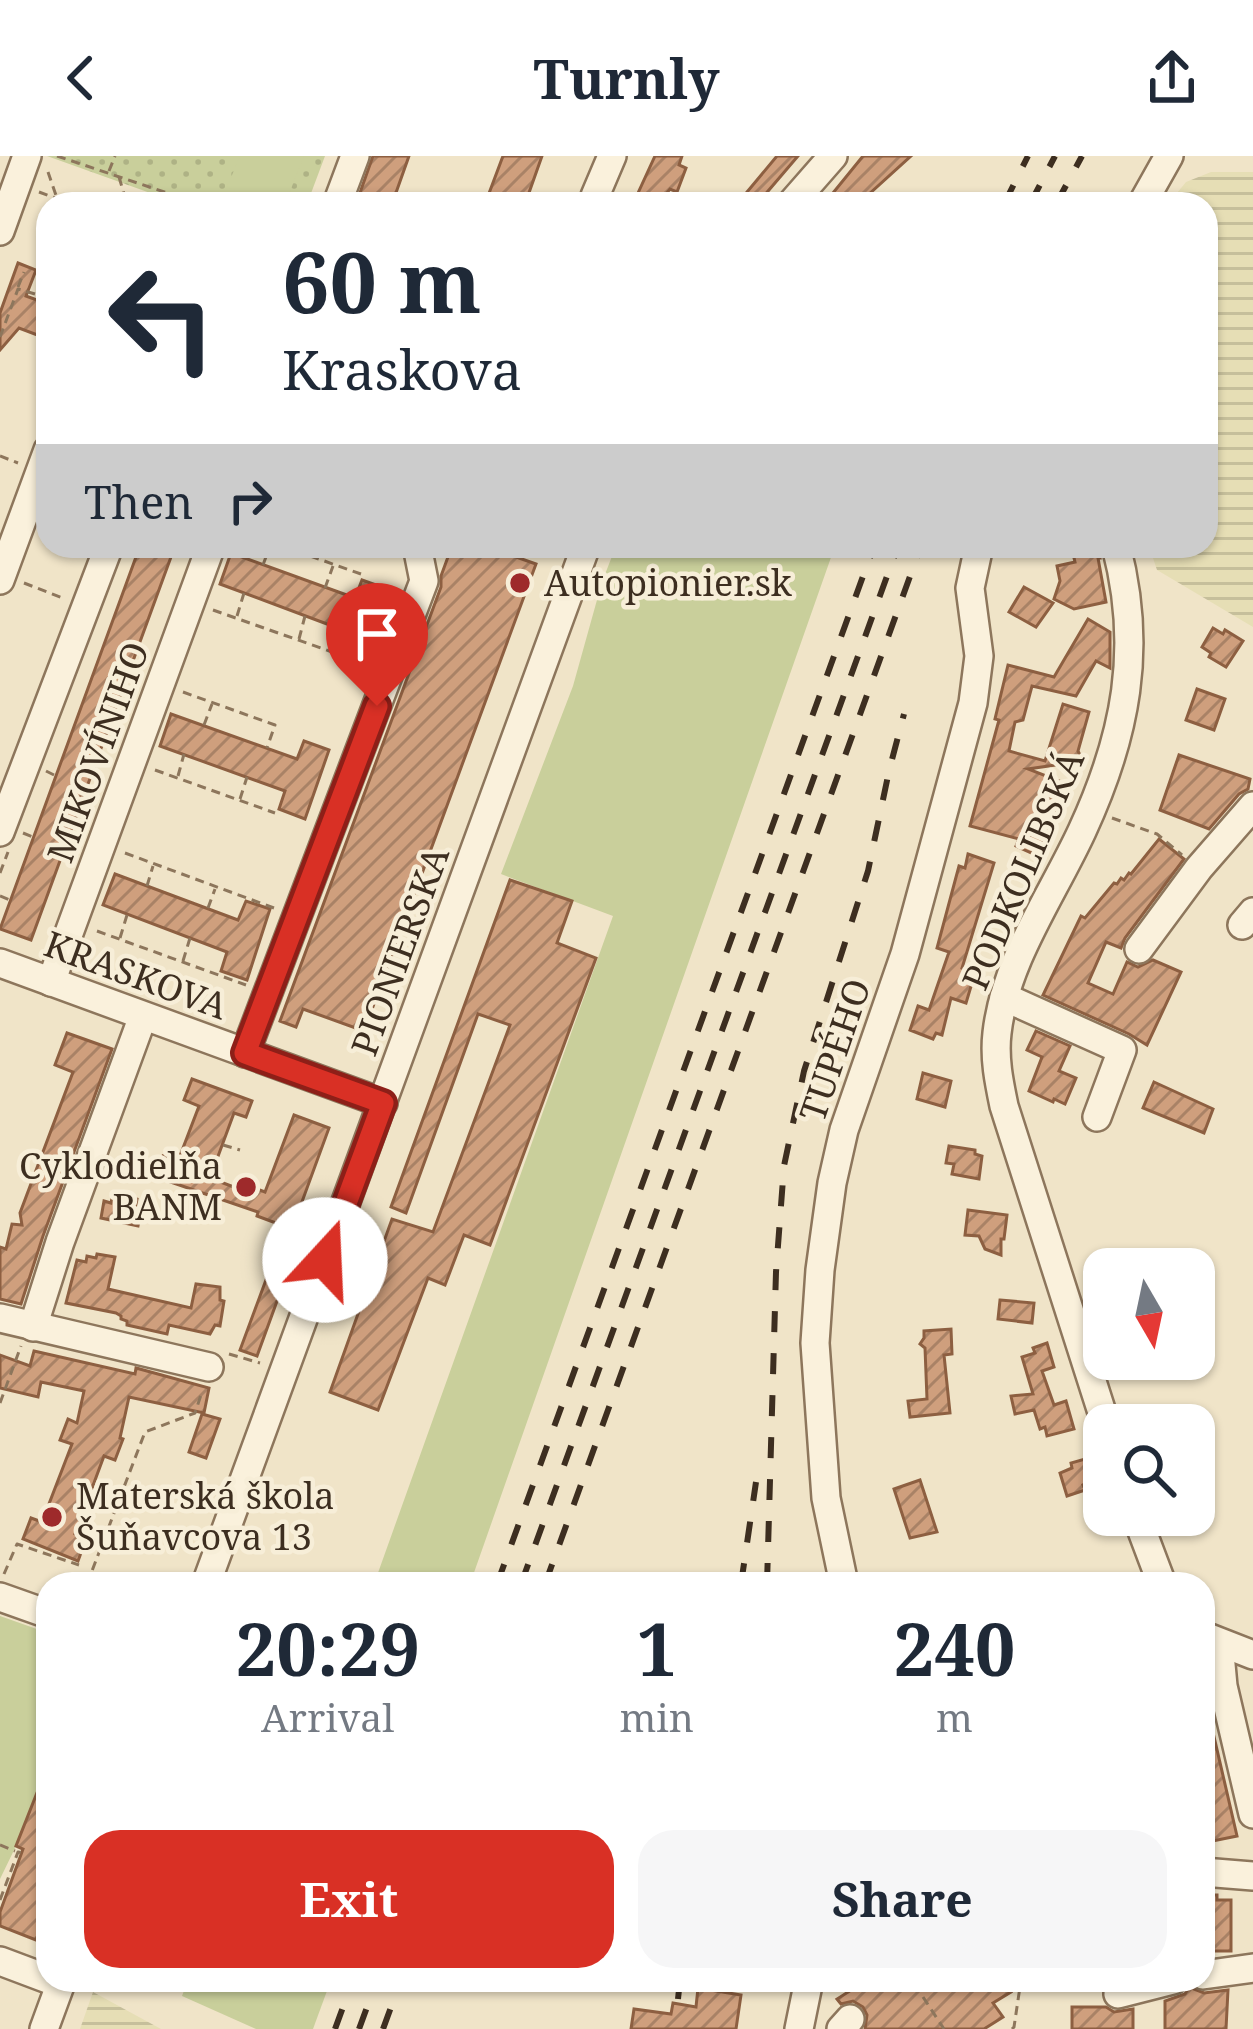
<!DOCTYPE html>
<meta charset="utf-8">
<style>
:root{--surface:#fff;--page:#f6f6f7;--text:#1f2937;--muted:#747a83;--accent:#d93025}
body{margin:0;font-family:"Noto Serif",serif;background:var(--page);color:var(--text);height:100vh;display:flex;flex-direction:column;font-size:45px;white-space:nowrap}
*{box-sizing:border-box;margin:0}
p{font-size:39px;color:var(--muted)}
.icon{flex:none;width:66px;height:66px;fill:none;stroke:currentColor;stroke-width:2;stroke-linecap:round;stroke-linejoin:round}
.map{position:relative;flex:1;overflow:hidden}
.panel{position:absolute;left:36px;top:1416px;width:1179px;height:420px;display:flex;flex-direction:column;background:var(--surface);border-radius:36px;box-shadow:0 3px 9px #0004}
.panel>*{flex:none}
.top-card{position:absolute;left:36px;top:36px;width:1182px;height:366px;border-radius:36px;box-shadow:0 3px 9px #0004;background:#fff;color:var(--text);overflow:hidden}
.needle{width:78px;rotate:171deg}
.tools{position:absolute;left:1083px;top:1092px;display:grid;gap:24px}
.tools a{display:grid;place-items:center;width:132px;height:132px;border-radius:24px;background:var(--surface);box-shadow:0 3px 9px #0004;font-size:60px}
.pin{position:absolute;display:grid;place-items:center;width:102px;height:102px;color:#fff;margin:-123px -51px;border-radius:50% 50% 50% 0;rotate:-45deg;box-shadow:0 0 12px #0007}
.pin .icon{rotate:45deg}
.me{position:absolute;width:132px;margin:-66px;rotate:20deg;stroke-linejoin:round;filter:drop-shadow(0 0 9px #0008)}
.turn{display:flex;align-items:center;gap:42px;height:252px;padding:0 48px;font-size:54px}
.turn .icon{width:156px;height:156px;stroke-width:2.5}
.turn b{display:block;font-size:84px;line-height:102px}
.then{display:flex;align-items:center;height:114px;padding:0 48px;background:#0003;gap:24px;font-size:45px}
.eta{display:flex;justify-content:space-evenly;align-items:center;height:204px;text-align:center}
.eta b{font-size:72px;font-weight:700;line-height:84px}
.action{display:flex;gap:24px;margin-top:auto;padding:24px 48px}
.action a{flex:1;height:138px;border-radius:36px;background:var(--accent);color:#fff;font-size:48px;font-weight:700;line-height:138px;text-align:center}
.action a+a{background:var(--page);color:var(--text)}
header{display:flex;justify-content:space-between;align-items:center;height:156px;padding:0 48px;background:var(--surface);font-size:54px;font-weight:700}
.map>svg:first-child{display:block}
.farmland{fill:url(#farmland-rules)}
.grass{fill:url(#grass-dots)}
.garden{fill:#c9cf9b}
.building{fill:url(#building-hatch);stroke:#8d5f41;stroke-width:3}
.lines{fill:none;stroke-linecap:round;stroke-linejoin:round}
.minor-casing{stroke:#8d765c;stroke-width:32}
.path{stroke:#8d765c;stroke-width:3;stroke-dasharray:9 6;stroke-linecap:butt}
.minor{stroke:#faf1dc;stroke-width:27}
.rail{stroke:#3d2e20;stroke-width:6;stroke-dasharray:21 21;stroke-linecap:butt}
.route-casing{stroke:#8d1f18;stroke-width:30}
.route{stroke:#d93025;stroke-width:21}
.poi-dot{fill:#9e2a2b;stroke:#f7eed8;stroke-width:4.5}
.labels{text-anchor:middle;stroke-width:9;stroke-linejoin:round;paint-order:stroke}
.poi-label{font-size:36px;fill:#3d2e20;stroke:#f7eed8;text-anchor:start}
.street-label{font-size:36px;fill:#3d2e20;stroke:#f7eed8}
</style>
<header><svg class="icon" aria-label="back" viewBox="0 0 24 24"><path d="M15 5l-7 7 7 7"/></svg>Turnly<svg class="icon" aria-label="share" viewBox="0 0 24 24"><path d="M12 15V3M7 8l5-5 5 5M5 13v7h14v-7"/></svg></header>
<div class="map">
<svg width="1253" height="1873" viewBox="0 0 1253 1873">
<defs>
<pattern id="farmland-rules" width="6" height="5" patternUnits="userSpaceOnUse" patternTransform="scale(3)"><rect width="6" height="5" fill="#e6deb5"/><path d="M0 2.5h6" fill="none" stroke="#c6bf9b"/></pattern>
<pattern id="grass-dots" width="8" height="8" patternUnits="userSpaceOnUse" patternTransform="scale(3)"><rect width="8" height="8" fill="#c9cf9b"/><path d="M2 2h.1M6 6h.1" fill="none" stroke="#aeb285" stroke-width="1.8" stroke-linecap="round"/></pattern>
<pattern id="building-hatch" width="6" height="6" patternUnits="userSpaceOnUse" patternTransform="scale(3)"><rect width="6" height="6" fill="#cf9f7d"/><path d="M-1 1l2-2M0 6l6-6M5 7l2-2" fill="none" stroke="#a98266"/></pattern>
</defs>
<rect width="100%" height="100%" fill="#f0e4c8"/>
<g class="farmland">
<path d="M1211,16h42v455l-96,-57 -8,-24h57v-342h-38l18,-22z"/>
<path d="M93,1836l68,37h-81z"/>
</g>
<path class="grass" d="M47,0h278l-18,48h-126z"/>
<g class="garden">
<path d="M240,0h64l-19,48h-16l-42,-17z"/>
<path d="M616,390h219l-365,1038h-96l239,-668 -112,-42 72,-188 29,-104z"/>
<path d="M0,1460l48,17v132l-16,44h-2l-14,37 -16,33z"/>
<path d="M188,1824h143l-18,49h-57l-74,-33z"/>
</g>
<g class="building">
<path d="M373,0h36l-17,48h-36z"/>
<path d="M503,0h39l-17,48h-40z"/>
<path d="M655,0h27l-3,9 7,3 -9,24 -7,-3 -12,15h-25z"/>
<path d="M777,0h21l-41,48h-20z"/>
<path d="M863,0h48l-44,40 9,8h-52z"/>
<path d="M18,107l18,7 -10,26 22,8v35l-29,-11 -19,22v-37z"/>
<path d="M140,390h35l-144,394 -31,-11z"/>
<path d="M452,390h33l51,18 -172,467 -61,-22 -7,18 -16,-6 161,-434v-11z"/>
<path d="M1071,390h27l2,12h-2l8,44 -32,7 -20,-10 6,-18 -3,-15 18,-4z"/>
<path d="M231,397l124,45 7,-18 25,9 -24,69 -26,-10 6,-18 -123,-46z"/>
<path d="M1024,431l29,16 -17,24 -27,-15z"/>
<path d="M1088,463l22,13v36l-14,-7 -20,35 -44,-10 -9,34 -8,2 -6,29 36,10 18,-57 26,8 -11,39 5,10 -55,8 39,15 -29,72 -22,-10 3,-7 -49,-13 29,-106 -4,-1 13,-54 46,12z"/>
<path d="M1213,472l10,6 2,-4 18,11 -17,26 -17,-10 2,-4 -9,-6z"/>
<path d="M1197,533l28,10 -11,31 -28,-10z"/>
<path d="M171,558l126,45 7,-18 25,9 -24,69 -26,-10 6,-18 -125,-45z"/>
<path d="M1179,599l71,24 -2,10 -9,5 -30,35 -49,-19z"/>
<path d="M1159,683l25,20 -59,79 -4,10 -15,-6 -18,41 25,11 14,-32 11,5 15,-7 28,12 -34,73 -18,-11 -86,-39 38,-79 4,2 29,-35 3,1 4,-6 3,2 5,-7 2,1z"/>
<path d="M968,698l26,9 -32,105 13,5 -9,30 -15,-5 -9,37 -6,-2 -3,6 -23,-9 8,-24 11,4 20,-58 -12,-4 22,-82 6,2z"/>
<path d="M115,718l123,46 8,-19 24,8 -23,71 -26,-9 6,-19 -124,-47z"/>
<path d="M510,724l62,21 -15,42 39,15 -106,287 -26,-10 -19,50 -17,-7 -50,132 -48,-18 62,-173 41,13 77,-207 -32,-11 -72,199 -15,-6z"/>
<path d="M1036,875l34,15 -11,25 17,7 -11,26 -11,-5 -1,3 -24,-11 13,-34 -15,-7z"/>
<path d="M67,877l45,16 -69,187 -22,68 -21,-5v-52l6,2 6,-25 10,1 -2,-12 53,-141 -18,-7z"/>
<path d="M923,917l28,8 -6,26 -28,-8z"/>
<path d="M192,923l60,22 -6,16 -12,-4 -24,65 29,11 2,-6 24,9 29,-77 35,13 -37,101 -35,-13 1,-4 -102,-35 7,-21 15,5 21,-55 -15,-6z"/>
<path d="M1154,926l59,27 -9,24 -61,-25z"/>
<path d="M949,990l26,4v4l7,2 -3,23 -27,-5 2,-10 -8,-1z"/>
<path d="M113,1037l24,6 -2,10 6,1 -3,16 -37,-8 3,-17 7,2z"/>
<path d="M968,1054l39,5 -3,24h-3v16l-16,-6 -6,-13 -14,-1z"/>
<path d="M280,1086l16,7 -39,107 -17,-6z"/>
<path d="M97,1098l18,3 -7,32 83,19 5,-24 24,3v13l4,1 -4,25 -5,-1 -5,9 -41,-9 -2,9 -40,-9v-4l-6,-2v-3l-5,-3 -50,-10 11,-43 9,2 1,-6 9,2z"/>
<path d="M1000,1144l34,3 -2,20 -34,-4z"/>
<path d="M951,1173l1,25 -8,1 6,58 -40,4 -2,-16 19,-2 -2,-51 -5,-4 4,-6v-7z"/>
<path d="M1047,1187l7,24 -12,4 12,34 12,-4 8,28 -27,7 -2,-9 -5,2 -6,-19 -19,4 -4,-18 22,-2 -11,-37 13,-4 -2,-5z"/>
<path d="M34,1195l101,23 1,-6 73,20 -5,25 -75,-16 -9,41 3,1 -8,21 -11,-4 -29,78 11,5 -8,22 -55,-22 8,-21 11,4 30,-78 -12,-4 8,-21 9,4 7,-32 -43,-9 -3,15 -38,-9v-33l30,11z"/>
<path d="M202,1258l18,5 -14,39 -17,-6z"/>
<path d="M1085,1303l8,23 -10,3 2,5 -18,6 -7,-23 12,-5 -1,-5z"/>
<path d="M920,1324l17,52 -27,6 -16,-49z"/>
<path d="M1209,1559l28,121 -34,7v-127z"/>
<path d="M46,1614l2,138 -12,32 -36,-14v-14l23,-63 -7,-3z"/>
<path d="M1203,1739h14v5h14v51h-28z"/>
<path d="M867,1824h136l8,12 -18,11 10,14 -19,12h-119l2,-14 -4,-8 -10,-6 -12,3 -4,-5z"/>
<path d="M1189,1831l15,6 24,-3 -2,39h-61v-28l20,-7z"/>
<path d="M698,1832l43,7 -5,34h-105l3,-20 37,5 2,-11 23,4z"/>
<path d="M1072,1851h34l8,5 19,-3v20h-61z"/>
</g>
<g class="lines">
<g class="minor-casing">
<g id="minor">
<path d="M595,40l17,-40"/>
<path d="M337,48l18,-48"/>
<path d="M791,48l42,-48"/>
<path d="M1142,48l27,-48"/>
<path d="M0,75l27,-75"/>
<path d="M0,424l48,-130"/>
<path d="M0,676l109,-286"/>
<path d="M1242,769l11,-13"/>
<path d="M1139,793l60,-81 54,-62"/>
<path d="M0,807l383,140"/>
<path d="M51,826l160,-436"/>
<path d="M1004,841l118,53 -25,67"/>
<path d="M245,897l179,-472 -7,-35"/>
<path d="M0,1162l209,49"/>
<path d="M33,1171l27,-85 83,-226"/>
<path d="M1106,1269l-102,-319c-5,-24 -10,-48 -7,-73 8,-72 55,-137 85,-202 44,-95 61,-183 34,-285"/>
<path d="M1136,1359l26,69"/>
<path d="M206,1428l380,-1038"/>
<path d="M844,1428l-18,-86 -11,-155 5,-73 12,-87 12,-53 61,-176 68,-251 6,-47 -9,-68 9,-42"/>
<path d="M0,1441l48,17"/>
<path d="M1207,1481l46,18"/>
<path d="M1219,1487l4,43 30,128"/>
<path d="M1203,1716l50,4"/>
<path d="M0,1805l48,18"/>
<path d="M1203,1819l50,-7"/>
<path d="M1118,1838l55,-14"/>
<path d="M44,1873l18,-49"/>
<path d="M799,1873l10,-49"/>
<path d="M841,1873l9,-10"/>
</g>
</g>
<g class="path">
<path d="M57,0l143,48"/>
<path d="M109,15l6,-15"/>
<path d="M48,16l11,32"/>
<path d="M119,21l8,27"/>
<path d="M39,36l32,12"/>
<path d="M18,131l6,-15"/>
<path d="M0,181l18,-48 17,5"/>
<path d="M40,270l8,-22"/>
<path d="M0,300l18,7"/>
<path d="M282,390l79,28"/>
<path d="M263,409l7,-19"/>
<path d="M24,427l41,16"/>
<path d="M325,432l8,-22"/>
<path d="M213,454l119,42"/>
<path d="M237,460l7,-23"/>
<path d="M299,483l6,-23"/>
<path d="M183,536l92,33 -8,23"/>
<path d="M204,569l8,-21"/>
<path d="M155,614l120,43"/>
<path d="M46,615l10,5"/>
<path d="M178,620l6,-22"/>
<path d="M240,643l7,-22"/>
<path d="M1112,662l45,16 25,21"/>
<path d="M23,677l10,4"/>
<path d="M125,697l149,55"/>
<path d="M0,717l8,-21"/>
<path d="M147,730l6,-20"/>
<path d="M0,740l10,4"/>
<path d="M208,752l7,-19"/>
<path d="M97,775l149,54"/>
<path d="M120,782l7,-23"/>
<path d="M183,805l7,-23"/>
<path d="M223,989l17,5"/>
<path d="M229,1198l31,9"/>
<path d="M0,1247l21,-57"/>
<path d="M4,1418l13,-30 62,21"/>
<path d="M87,1428l58,-152 50,-19 7,-21"/>
<path d="M0,1689l15,6"/>
<path d="M0,1744l18,-48 5,1"/>
<path d="M923,1841l21,32"/>
<path d="M1012,1873l2,-2 7,-47"/>
</g>
<use href="#minor" class="minor"/>
<g class="rail">
<path d="M1004,48l24,-48"/>
<path d="M1030,48l25,-48"/>
<path d="M1056,48l26,-48"/>
<path d="M497,1428l377,-1038"/>
<path d="M521,1428l377,-1038"/>
<path d="M545,1428l376,-1038"/>
<path d="M741,1428l15,-102"/>
<path d="M767,1428l9,-312 8,-106 20,-95 64,-200 21,-100 15,-57"/>
<path d="M678,1843l2,-19"/>
<path d="M335,1873l18,-49"/>
<path d="M359,1873l18,-49"/>
<path d="M383,1873l18,-49"/>
</g>
</g>
<g class="lines">
<g class="route-casing">
<path id="route" d="M325,1104l58,-157 -138,-50 132,-347"/>
</g>
<use href="#route" class="route"/>
</g>
<g class="poi-dot">
<circle cx="520" cy="427" r="12"/>
<circle cx="246" cy="1031" r="12"/>
<circle cx="52" cy="1361" r="12"/>
</g>
<g class="labels">
<g class="poi-label">
<text x="544" y="440">Autopionier.sk</text>
<text x="222" y="1023" text-anchor="end">Cyklodielňa<tspan x="222" dy="41">BANM</tspan></text>
<text x="76" y="1353">Materská škola<tspan x="76" dy="41">Šuňavcova 13</tspan></text>
</g>
<g class="street-label">
<text transform="translate(98 596) rotate(-70)" y="13">MIKOVÍNIHO</text>
<text transform="translate(1023 714) rotate(-67)" y="13">PODKOLIBSKÁ</text>
<text transform="translate(400 795) rotate(-70)" y="13">PIONIERSKA</text>
<text transform="translate(136 819) rotate(20)" y="13">KRASKOVA</text>
<text transform="translate(835 894) rotate(-71)" y="13">TUPÉHO</text>
</g>
</g>
</svg>
<div class="tools">
<a><svg class="needle" viewBox="-14 -14 28 28"><path d="M0-13l5 13h-10z" fill="#e53935"/><path d="M0 13l5-13h-10z" fill="#747a83"/></svg></a>
<a><svg class="icon" aria-label="search" viewBox="0 0 24 24"><circle cx="10" cy="10" r="6"/><path d="M15 15l6 6"/></svg></a>
</div>
<div class="pin" style="left:377px;top:550px;background:#d93025"><svg class="icon" aria-label="arrive" viewBox="0 0 24 24"><path d="M6 21V4h12l-3 4 3 4H6"/></svg></div>
<svg class="me" style="left:325px;top:1104px" viewBox="-20 -20 40 40"><circle r="19" fill="#fff"/><path d="M0-13L10 11 0 6-10 11z" fill="#d93025"/></svg>
<div class="top-card">
<div class="turn"><svg class="icon" aria-label="left" viewBox="0 0 24 24"><path d="M17 20v-9H6M10 6l-5 5 5 5"/></svg><div><b>60 m</b>Kraskova</div></div>
<div class="then">Then<svg class="icon" aria-label="right" viewBox="0 0 24 24"><path d="M7 20v-9h11M14 6l5 5-5 5"/></svg></div>
</div>
<section class="panel">
<div class="eta">
<div><b>20:29</b><p>Arrival</p></div>
<div><b>1</b><p>min</p></div>
<div><b>240</b><p>m</p></div>
</div>
<div class="action"><a>Exit</a><a>Share</a></div>
</section>
</div>
